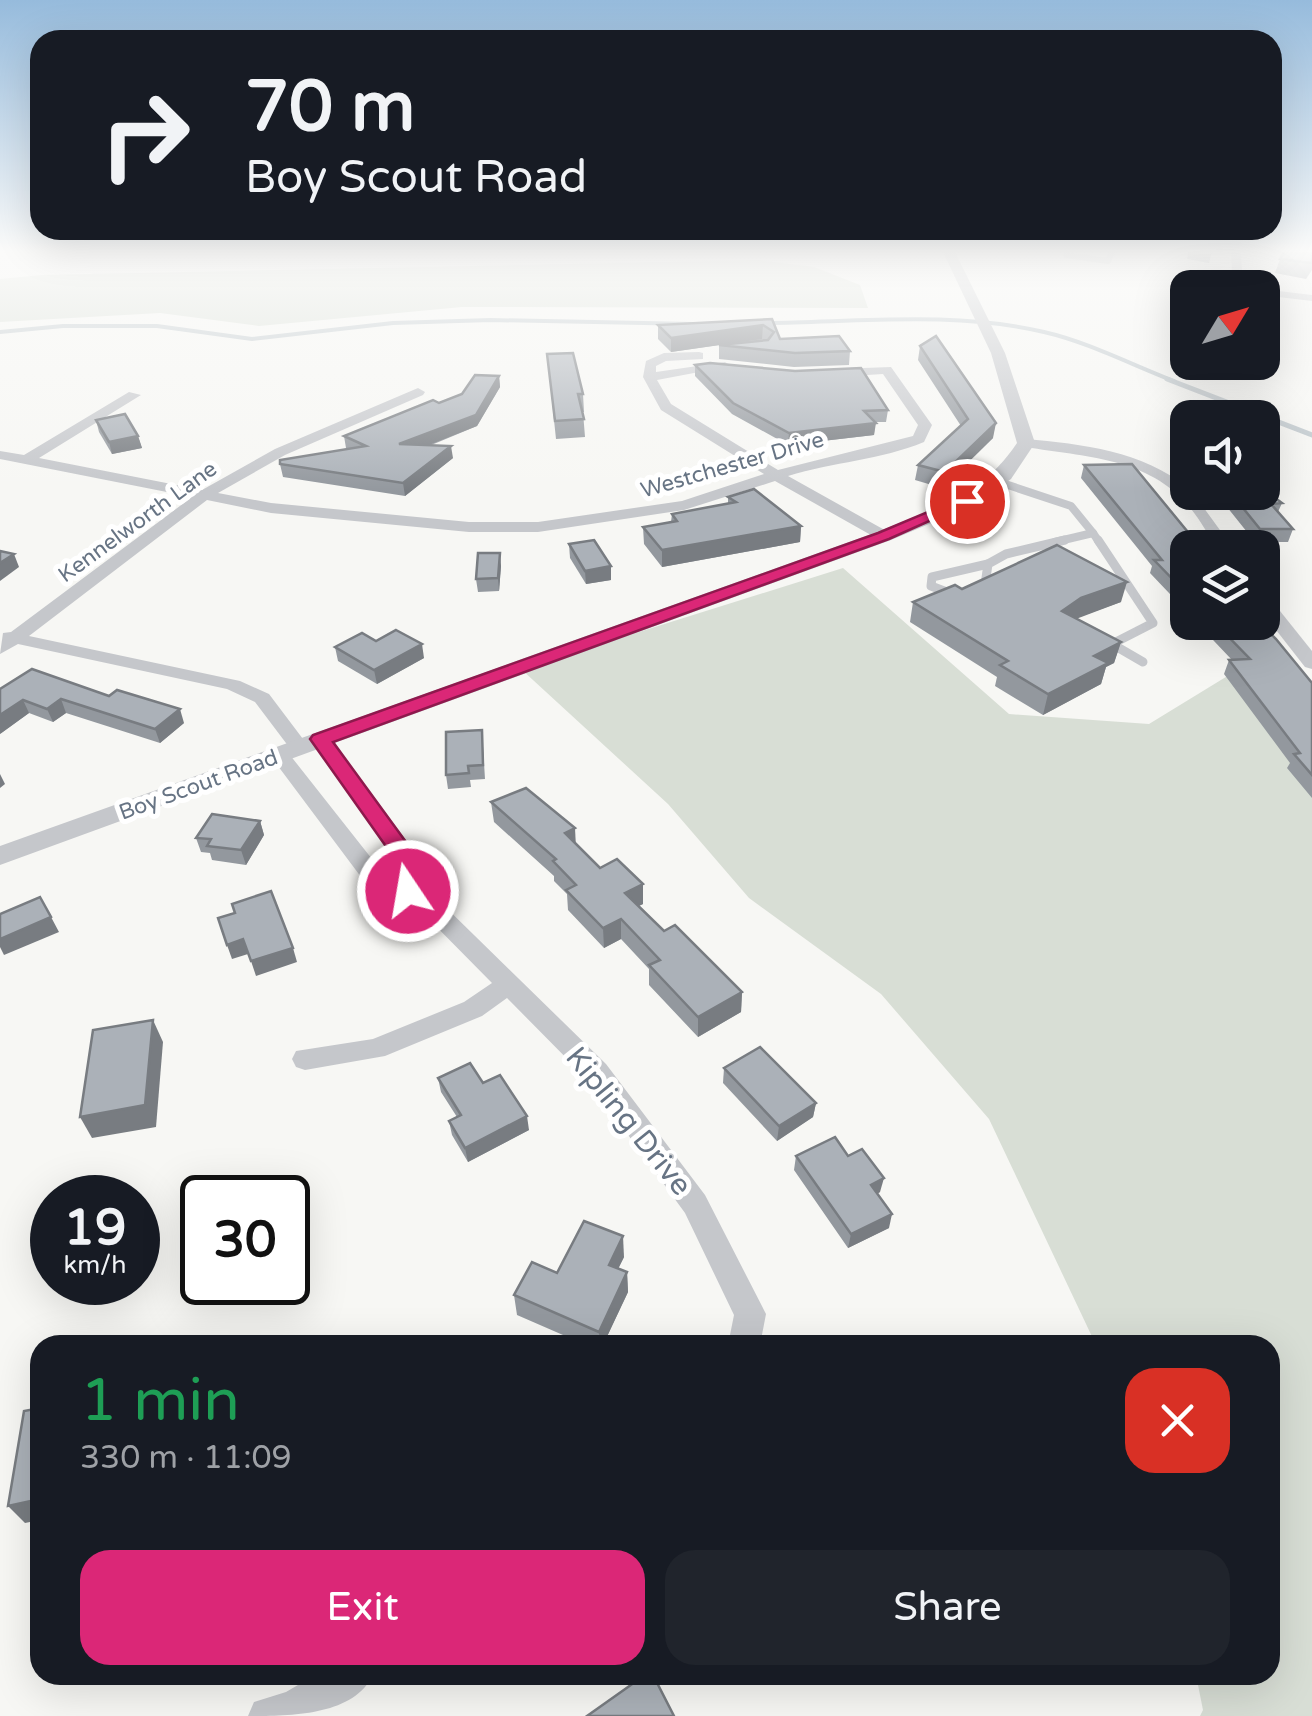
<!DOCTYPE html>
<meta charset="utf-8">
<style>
:root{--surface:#171b24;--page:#20242c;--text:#f1f3f6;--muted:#9ea1a6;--accent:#db2777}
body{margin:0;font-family:"Varela Round",sans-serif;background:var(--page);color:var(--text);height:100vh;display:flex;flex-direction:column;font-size:38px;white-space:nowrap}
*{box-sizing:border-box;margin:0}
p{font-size:32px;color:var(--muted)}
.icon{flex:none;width:55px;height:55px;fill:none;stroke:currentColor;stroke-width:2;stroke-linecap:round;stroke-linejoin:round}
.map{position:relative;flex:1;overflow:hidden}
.panel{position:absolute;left:30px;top:1335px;width:1250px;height:350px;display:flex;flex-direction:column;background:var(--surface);border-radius:30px;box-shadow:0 10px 40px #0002}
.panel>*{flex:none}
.banner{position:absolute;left:30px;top:30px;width:1252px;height:210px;border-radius:30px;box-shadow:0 10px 40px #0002;background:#171b24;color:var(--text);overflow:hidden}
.needle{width:65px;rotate:52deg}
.fabs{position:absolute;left:1170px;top:270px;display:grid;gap:20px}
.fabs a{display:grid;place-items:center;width:110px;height:110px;border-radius:20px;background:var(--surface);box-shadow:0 10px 40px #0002;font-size:50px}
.speed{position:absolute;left:30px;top:1175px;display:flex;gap:20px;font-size:50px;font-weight:700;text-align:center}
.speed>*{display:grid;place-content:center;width:130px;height:130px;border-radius:50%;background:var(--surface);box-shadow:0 10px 40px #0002;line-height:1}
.speed small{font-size:25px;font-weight:400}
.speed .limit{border:5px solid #111;border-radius:15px;background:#fff;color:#111}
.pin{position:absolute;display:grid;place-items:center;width:85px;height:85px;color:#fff;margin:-42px;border:5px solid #fff;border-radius:50%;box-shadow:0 2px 10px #0007}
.me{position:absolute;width:110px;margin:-55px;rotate:348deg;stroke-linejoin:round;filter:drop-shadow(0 0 8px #0008)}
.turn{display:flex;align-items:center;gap:35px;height:210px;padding:0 50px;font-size:45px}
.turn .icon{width:130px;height:130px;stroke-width:2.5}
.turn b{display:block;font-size:70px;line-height:85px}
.round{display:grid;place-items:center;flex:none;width:105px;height:105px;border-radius:30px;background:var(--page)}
.head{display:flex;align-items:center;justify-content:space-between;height:170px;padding:0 50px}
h1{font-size:60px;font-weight:600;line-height:75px;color:#1e9e55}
.action{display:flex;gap:20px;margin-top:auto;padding:20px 50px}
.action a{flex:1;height:115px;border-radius:30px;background:var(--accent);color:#fff;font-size:40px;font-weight:600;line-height:115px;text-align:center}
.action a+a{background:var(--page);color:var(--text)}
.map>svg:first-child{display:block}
.green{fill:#d8ded5}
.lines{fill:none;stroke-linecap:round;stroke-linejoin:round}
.stream-far1{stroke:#bcc5ca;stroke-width:4}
.stream{stroke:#bcc5ca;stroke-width:5}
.service-far2{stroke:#c5c7cb;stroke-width:6}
.service-far1{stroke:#c5c7cb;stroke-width:8}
.service{stroke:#c5c7cb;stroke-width:9}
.minor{fill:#c5c7cb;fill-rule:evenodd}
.tertiary{fill:#c5c7cb;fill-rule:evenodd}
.wall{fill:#93989e}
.shaded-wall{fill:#787c81}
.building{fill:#abb1b8;stroke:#787c81;stroke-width:2.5}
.route{fill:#db2777;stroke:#8e194d;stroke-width:2.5}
.labels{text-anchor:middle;stroke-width:10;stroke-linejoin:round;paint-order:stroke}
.far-street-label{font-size:22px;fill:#677484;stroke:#fff}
.near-street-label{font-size:30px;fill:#677484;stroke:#fff}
</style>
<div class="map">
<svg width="1312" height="1716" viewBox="0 0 1312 1716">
<rect width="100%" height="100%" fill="#f7f7f4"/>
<g class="green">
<path d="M759,260l55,7 46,18 8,23 -406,-1 -203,19 -99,-13 -160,9v-43l42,-4z"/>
<path d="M843,568l166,146 140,10 85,-52 78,102v942h-112l3,-6 -7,-35h74v-330h-174l-107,-226 -108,-125 -132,-96 -81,-94 -147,-135z"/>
</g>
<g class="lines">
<g class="stream-far1">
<path d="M767,323c90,-1 189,-12 277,9 44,10 88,33 130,49"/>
<path d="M0,332l63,-6h94l95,13 141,-16 98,-3 202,4"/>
</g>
<path class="stream" d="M1167,379l145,56"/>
<path class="service-far2" d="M1066,255l42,6 4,-9"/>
<g class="service-far1">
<path d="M996,481l75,25 22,27 -38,9"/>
<path d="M1093,533l6,9"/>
</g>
<g class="service">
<path d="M1098,540l55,83 -41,21 -6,-3"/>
<path d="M979,588l6,-3 3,-21 18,-10 59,-14"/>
<path d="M952,594l-21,-8 1,-9 56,-13"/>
<path d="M1112,644l31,18"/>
</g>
<g class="minor">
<path d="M1231,252h10l1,20 15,16h-12l-13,-15z"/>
<path d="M1262,289l50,6v6l-50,-6z"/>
<path d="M699,352l4,1v6l-37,2 -10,5v6l69,-10 6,4 -74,14 14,24 107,66 135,-34 5,-11 -35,-51 -47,3 -6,-4 6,-4 55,-2 41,58 -8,17c-43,18 -91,20 -136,34l102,57v6h-12l-103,-58 -91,29 -146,22h-69l-198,-19 -64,-13 -178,136 211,45 29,13 40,53 -10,6 -7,-2 -37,-49 -28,-13 -209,-45 -18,10 3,-21 8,-1 181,-135 -192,-38v-8l24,4 105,-63 12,3 -102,63 163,32 73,-41 143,-61 7,4 -2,3 -138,60 -67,38 53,10 198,19h69l144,-21 82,-27 -103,-64 -18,-33 3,-16 18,-8z"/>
<path d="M1026,439c56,5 117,12 162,49v4l5,1 40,55h-16c-10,-15 -19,-32 -31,-45 -43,-48 -108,-46 -165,-57v-6z"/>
<path d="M1262,595l6,1 44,55v18l-7,-2 -43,-55z"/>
<path d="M321,733l7,2 94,127 3,6 -4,19 6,2 179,175 99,131 61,119 -6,31h-32l6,-30 -49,-102 -97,-133 -81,-82 -25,18 -97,40 -80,14 -9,-3 -4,-8 4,-8 77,-12 91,-37 28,-19 -81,-82 -44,-16 -98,-131 3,-4h14l97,123 17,6 2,-10 -91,-130z"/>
<path d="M315,1675h58c-20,41 -83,41 -125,41l6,-14 32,-10z"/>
</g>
<path class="tertiary" d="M943,252h12l50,101 30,90 -24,36 -37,26 -83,35 -891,325v-19l877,-314c58,-24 104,-35 140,-89l-26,-90z"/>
</g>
<g class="wall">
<path d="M1188,252h24l-3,11 -22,-4z"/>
<path d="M1312,252v18l-6,9 -31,-6 5,-14z"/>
<path d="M772,319l8,20 70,12 -1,14 -55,2 -75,-8v-14l-48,7 -13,-13v-14z"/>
<path d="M920,346l73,92 -51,50 -27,-8 3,-15 43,-39 -43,-66z"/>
<path d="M547,354l36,40 1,18h-1l2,25 -29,2z"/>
<path d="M695,365l193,45 -2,12h-11l-1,13 -86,10 -56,-31 -37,-38z"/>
<path d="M499,376l1,11 -23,39 -48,20 24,12 -48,38 -122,-19 -3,-13 68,-15 -2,-1 -2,-12 118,-42z"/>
<path d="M96,420l42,16 4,12 -30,6 -13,-22z"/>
<path d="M1084,465l104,83v65l-38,-40 2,-7 -71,-88z"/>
<path d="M1213,492h49l20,11 -4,9 15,17 -5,13h-33l-36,-45z"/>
<path d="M728,497l73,29 -1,16 -138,25 -18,-23 -1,-17 28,-5 1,-8 56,-10z"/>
<path d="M569,544l42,36 -25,4 -16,-26z"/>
<path d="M501,566l-2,25 -21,1 -2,-13z"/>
<path d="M962,589l159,13 -45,16 45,24 -7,21 -8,4 -5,17 -58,31 -48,-29 2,-9 -87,-55 3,-20z"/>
<path d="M1196,622h63l53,61v115l-25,-30 3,-5 -66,-89 5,-14h3z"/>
<path d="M376,641l48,17 -47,26 -39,-23 -3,-14z"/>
<path d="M32,669l152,54 -24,20 -94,-30 -13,9 -24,-9 -29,21z"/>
<path d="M482,730l3,49 -15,1 1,7 -23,2 -2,-14z"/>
<path d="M491,802l85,42 24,24 43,16v20l-5,2 26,25 78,61 -1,20 -43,25 -49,-52v-16l-28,-30 -17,9 -36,-38 -1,-16 -13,-13v-5l-60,-54z"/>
<path d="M260,821l4,14 -18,30 -34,-5 -2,-7 -9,-1 -5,-14z"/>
<path d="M724,1068l92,35 -3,14 -36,24 -54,-58z"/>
<path d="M438,1078l45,5 46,47 -61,32 -16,-27 -3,-14 8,-4 -16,-25z"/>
<path d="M796,1156h52l32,36 -3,2 12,34 -41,20 -54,-78z"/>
<path d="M624,1257l-6,12 9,3 1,20 -25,53h-17l-69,-30 -3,-20 43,-22z"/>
</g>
<g class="shaded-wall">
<path d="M763,325l-1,14 -91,13v-14z"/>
<path d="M499,376l1,11 -23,39 -76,30 -2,-12z"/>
<path d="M876,423l-2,12 -86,10 1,-12z"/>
<path d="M996,423l-3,15 -51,50 3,-16z"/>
<path d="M138,436l4,12 -30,6 -3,-12z"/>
<path d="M451,446l2,12 -48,38 -2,-13z"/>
<path d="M801,526l-1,16 -138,25v-17z"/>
<path d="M500,553l1,13 -2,25 -1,-13z"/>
<path d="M14,554l5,13 -19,14v-18z"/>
<path d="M611,566v14l-25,4 -1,-13z"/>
<path d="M1127,582l-6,20 -45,17 -14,-8 19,-13z"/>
<path d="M1121,642l-7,21 -8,4 -5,17 -58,31 5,-21 46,-38z"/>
<path d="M422,644l2,14 -47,26 -3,-14z"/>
<path d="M61,699l5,14 -13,9 -6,-13z"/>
<path d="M23,700l6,13 -29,21v-19z"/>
<path d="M180,709l4,14 -24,20 -5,-14z"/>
<path d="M0,774l5,10 -5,4z"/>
<path d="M260,821l4,14 -18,30 -5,-15z"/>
<path d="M575,828l1,20 -11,-15z"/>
<path d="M643,884v20l-18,9v-20z"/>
<path d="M51,917l8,15 -55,23 -4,-8v-8z"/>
<path d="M621,919v20l-17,9 -1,-20z"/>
<path d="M243,939l5,15 -16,5 -5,-14z"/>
<path d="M293,948l4,14 -41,14 -5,-15z"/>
<path d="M742,992l-1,20 -43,25v-20z"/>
<path d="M153,1020l10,22 -7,85 -64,11 -12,-21z"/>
<path d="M816,1103l-3,14 -36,24 2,-15z"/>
<path d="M527,1116l2,14 -61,32 -3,-14z"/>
<path d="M884,1178l-4,14 -13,7 4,-14z"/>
<path d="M892,1214l-3,14 -41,20 3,-14z"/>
<path d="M623,1236l1,21 -14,28 -1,-20z"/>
<path d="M627,1272l1,20 -25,53h-3l-1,-13z"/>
<path d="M40,1499v21l-15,3 -17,-17z"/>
</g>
<g class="building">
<path d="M1284,252h28v11l-32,-4z"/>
<path d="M772,319l8,20 59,-3 11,15 -55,2 -76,-8 49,-5 6,-8 -11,-7 -92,13 -13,-13z"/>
<path d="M936,336l60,87 -51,49 -27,-7 50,-46 -48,-73z"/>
<path d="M573,353l10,41h-5l6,25 -29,2 -8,-67z"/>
<path d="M710,363l85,8 66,-3 27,42 -24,1 12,12 -87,10 -56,-30 -38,-38z"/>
<path d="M475,375l24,1 -23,39 -77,29 52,2 -48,37 -123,-19v-4l86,-14 -22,-10 89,-36 6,3 23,-9z"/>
<path d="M125,414l13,22 -29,6 -13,-22z"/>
<path d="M1132,464l69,84h-13v47l-34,-35h8l-78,-95z"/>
<path d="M1262,488l20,15 -11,1 22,25h-33l-30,-37h32z"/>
<path d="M754,489l47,37 -139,24 -19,-23 34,-6 -5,-7 64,-12 -8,-5z"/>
<path d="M594,540l17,26 -26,5 -16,-27z"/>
<path d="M1057,545l70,37 -46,16 -19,13 59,31 -27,14 14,7 -60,31 -48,-29 8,-4 -95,-59 42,-17 7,4z"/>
<path d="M0,551l14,3 -14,9z"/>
<path d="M478,553h22l-2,25 -22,1z"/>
<path d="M1214,622h45l17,17 36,44v92l-18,-21 6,-1 -71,-93 21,-1z"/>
<path d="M396,630l26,14 -48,26 -39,-23 27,-14 14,8z"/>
<path d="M32,669l77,27 8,-6 63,19 -25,20 -94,-30 -14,10 -24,-9 -23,15v-26z"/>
<path d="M482,730l1,35 -15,1 1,7 -23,2v-43z"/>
<path d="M526,788l49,40 -10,5 35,35 17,-9 26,25 -18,9 39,38 11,-6 67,67 -44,25 -49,-52 11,-5 -39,-41 -18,9 -37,-38 10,-5 -23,-24 3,-2 -65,-57z"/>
<path d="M212,814l48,7 -19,29 -34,-4 4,-7 -15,-1z"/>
<path d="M271,891l22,57 -42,13 -8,-22 -16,6 -9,-27 17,-5 -3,-9z"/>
<path d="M40,897l11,20 -51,22v-25z"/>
<path d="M153,1020l-8,85 -65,12 13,-87z"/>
<path d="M760,1047l56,56 -37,23 -55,-58z"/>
<path d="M470,1063l13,20 17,-8 27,41 -62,32 -16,-27 12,-6 -23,-37z"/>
<path d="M835,1137l13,19 14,-7 22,29 -13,7 21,29 -41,20 -55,-78z"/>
<path d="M584,1221l39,15 -14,29 18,7 -28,60 -85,-37 18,-33 25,11z"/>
<path d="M40,1408v91l-32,7 16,-95z"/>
<path d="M645,1675h8l21,41h-87z"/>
</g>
<linearGradient id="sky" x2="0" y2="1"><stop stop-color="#96bbdc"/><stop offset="0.51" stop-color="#fbfbfa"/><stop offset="1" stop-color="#fbfbfa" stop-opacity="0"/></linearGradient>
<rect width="1312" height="492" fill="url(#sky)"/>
<path class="route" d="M961,498l13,3 -85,38 -556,203 92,126 -9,29h-17l-3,-6 6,-22 -92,-130 3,-4 565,-202z"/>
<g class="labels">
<g class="far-street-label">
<text transform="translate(732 464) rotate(-16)" y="8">Westchester Drive</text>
<text transform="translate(137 521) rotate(-36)" y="8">Kennelworth Lane</text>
<text transform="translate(198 784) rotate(-20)" y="8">Boy Scout Road</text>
</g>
<g class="near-street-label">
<text transform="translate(629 1121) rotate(51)" y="10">Kipling Drive</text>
</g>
</g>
</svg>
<div class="fabs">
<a><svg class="needle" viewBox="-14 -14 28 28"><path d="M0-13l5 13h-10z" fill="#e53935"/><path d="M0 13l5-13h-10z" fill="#9ea1a6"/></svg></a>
<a><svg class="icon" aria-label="sound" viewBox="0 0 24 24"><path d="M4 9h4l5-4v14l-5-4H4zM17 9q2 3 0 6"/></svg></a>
<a><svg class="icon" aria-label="layers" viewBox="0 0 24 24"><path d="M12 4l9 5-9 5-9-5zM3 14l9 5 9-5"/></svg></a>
</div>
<div class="speed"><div>19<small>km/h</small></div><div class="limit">30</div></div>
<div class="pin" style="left:967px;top:501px;background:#d93025"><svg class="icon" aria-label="arrive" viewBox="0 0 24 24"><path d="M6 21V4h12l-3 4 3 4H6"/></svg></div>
<svg class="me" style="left:408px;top:891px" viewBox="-20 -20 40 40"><circle r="17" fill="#db2777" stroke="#fff" stroke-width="3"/><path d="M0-11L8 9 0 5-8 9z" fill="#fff"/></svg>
<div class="banner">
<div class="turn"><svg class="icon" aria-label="right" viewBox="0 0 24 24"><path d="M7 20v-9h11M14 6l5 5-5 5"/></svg><div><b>70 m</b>Boy Scout Road</div></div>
</div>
<section class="panel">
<div class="head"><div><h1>1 min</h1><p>330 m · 11:09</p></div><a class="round" style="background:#d93025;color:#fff"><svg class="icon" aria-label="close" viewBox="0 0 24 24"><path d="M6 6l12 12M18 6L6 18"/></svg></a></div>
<div class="action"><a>Exit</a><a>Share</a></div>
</section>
</div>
